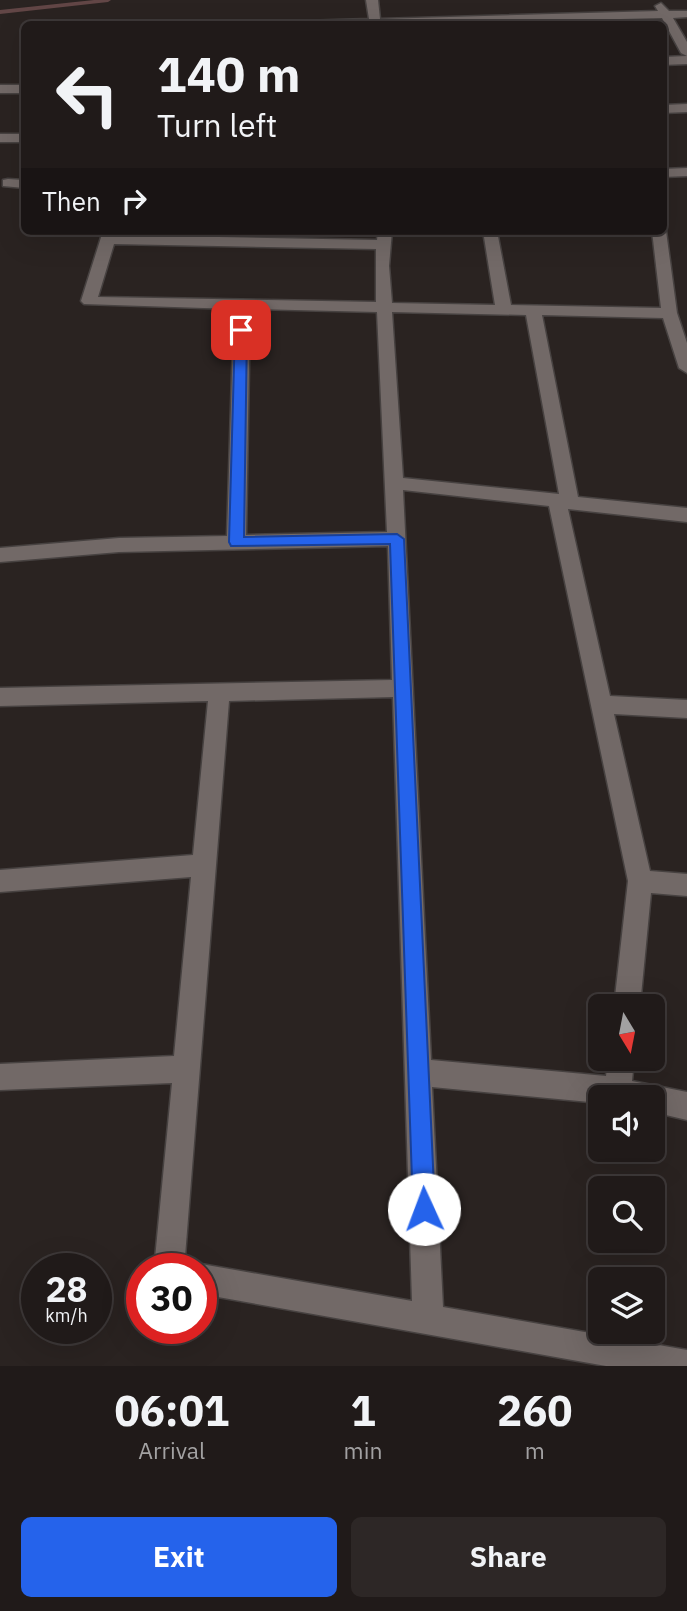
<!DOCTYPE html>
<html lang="en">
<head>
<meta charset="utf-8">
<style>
	:root { --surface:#201a19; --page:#2d2726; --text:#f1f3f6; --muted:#a2a1a2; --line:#3d3838; --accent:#2563eb }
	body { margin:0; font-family:"IBM Plex Sans",sans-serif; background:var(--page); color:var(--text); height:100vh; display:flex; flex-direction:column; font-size:26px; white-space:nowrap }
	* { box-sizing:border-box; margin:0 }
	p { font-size:23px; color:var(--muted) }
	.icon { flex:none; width:38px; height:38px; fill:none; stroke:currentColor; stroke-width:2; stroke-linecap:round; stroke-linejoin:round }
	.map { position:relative; height:1366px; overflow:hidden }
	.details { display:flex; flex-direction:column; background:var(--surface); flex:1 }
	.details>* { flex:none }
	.top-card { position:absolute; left:21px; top:21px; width:646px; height:214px; border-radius:10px; box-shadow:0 7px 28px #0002,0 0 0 2px var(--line); background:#201a19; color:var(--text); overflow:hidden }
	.needle { width:46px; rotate:170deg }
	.buttons { position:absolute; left:588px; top:994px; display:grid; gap:14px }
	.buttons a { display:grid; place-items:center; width:77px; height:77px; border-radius:10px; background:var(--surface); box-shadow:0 7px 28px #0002,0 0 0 2px var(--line); font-size:35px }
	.speed { position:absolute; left:21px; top:1253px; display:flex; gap:14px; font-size:35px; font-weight:700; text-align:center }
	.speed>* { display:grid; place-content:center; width:91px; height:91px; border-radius:50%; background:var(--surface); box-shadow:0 7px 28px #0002,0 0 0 2px var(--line); line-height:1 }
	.speed small { font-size:18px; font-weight:400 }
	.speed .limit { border:10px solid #d22; background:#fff; color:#111 }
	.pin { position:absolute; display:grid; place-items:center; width:60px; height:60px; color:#fff; margin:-30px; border-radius:14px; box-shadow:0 4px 10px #0006 }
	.me { position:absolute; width:77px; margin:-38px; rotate:358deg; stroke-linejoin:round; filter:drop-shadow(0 0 5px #0008) }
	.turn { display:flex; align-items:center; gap:24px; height:147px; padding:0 21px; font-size:32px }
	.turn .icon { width:91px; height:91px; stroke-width:2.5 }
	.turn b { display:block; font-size:49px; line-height:60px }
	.then { display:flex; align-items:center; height:66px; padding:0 21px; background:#0003; gap:14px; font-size:26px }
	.eta { display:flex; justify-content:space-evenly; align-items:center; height:119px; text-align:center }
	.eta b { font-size:42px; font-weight:700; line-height:49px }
	.action { display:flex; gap:14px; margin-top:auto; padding:14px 21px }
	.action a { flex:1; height:80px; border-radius:10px; background:var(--accent); color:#fff; font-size:28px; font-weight:700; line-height:80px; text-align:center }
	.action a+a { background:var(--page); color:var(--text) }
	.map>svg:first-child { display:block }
</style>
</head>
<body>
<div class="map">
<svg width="687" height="1366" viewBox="0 0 687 1366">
	<rect width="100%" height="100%" fill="#2a2321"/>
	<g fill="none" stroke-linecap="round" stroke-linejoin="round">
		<path fill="#624646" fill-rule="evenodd" d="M 94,0 L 111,0 L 108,2 L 0,14 L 0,10 Z"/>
		<defs>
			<path id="minor" d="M 366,0 L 378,0 L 380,19 L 658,11 L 655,6 L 661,3 L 669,11 L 687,11 L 687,17 L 673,18 L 687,42 L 687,64 L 663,65 L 663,57 L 687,56 L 681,53 L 662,18 L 416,24 L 298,24 L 304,21 L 369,19 Z
				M 0,85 L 24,85 L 24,93 L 0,93 Z
				M 687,104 L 687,112 L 663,113 L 663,105 Z
				M 0,134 L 24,134 L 24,142 L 0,142 Z
				M 687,168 L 687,176 L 663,177 L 663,169 Z
				M 8,179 L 24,180 L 24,188 L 3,186 L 3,180 Z
				M 663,228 L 666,231 L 677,313 L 687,343 L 687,373 L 679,368 L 663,318 L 542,315 L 578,497 L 687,508 L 687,522 L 568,509 L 610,696 L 687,700 L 687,718 L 614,714 L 650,871 L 687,874 L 687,896 L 651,893 L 640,1006 L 614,1006 L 628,881 L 549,506 L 403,490 L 431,1060 L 606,1076 L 608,1059 L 634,1059 L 632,1081 L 687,1092 L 687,1120 L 653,1112 L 653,1097 L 600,1097 L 600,1103 L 432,1087 L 443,1307 L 687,1350 L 687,1366 L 606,1366 L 201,1294 L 201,1269 L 190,1269 L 201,1264 L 412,1301 L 393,697 L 229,701 L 184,1269 L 154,1269 L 172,1083 L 0,1090 L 0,1064 L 174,1056 L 191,877 L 0,892 L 0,870 L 193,855 L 208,701 L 0,706 L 0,688 L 392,680 L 388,546 L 119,552 L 0,562 L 0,548 L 119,538 L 227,536 L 234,309 L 84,304 L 81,301 L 103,231 L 117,231 L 116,235 L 377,240 L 378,231 L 392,231 L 389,266 L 392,303 L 495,305 L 483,231 L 497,231 L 511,305 L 661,308 L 652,231 L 663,231 ZM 114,244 L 376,249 L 376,302 L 98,297 ZM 250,309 L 377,312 L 387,532 L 246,535 ZM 392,312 L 526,315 L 559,494 L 403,478 Z"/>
		</defs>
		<use href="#minor" stroke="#474241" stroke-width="3"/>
		<use href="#minor" fill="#726967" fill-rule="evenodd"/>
	</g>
	<path fill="#2563eb" stroke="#184099" stroke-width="2" d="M 241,327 L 247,330 L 244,537 L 397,534 L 404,539 L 435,1209 L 432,1217 L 424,1220 L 416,1217 L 413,1209 L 390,544 L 231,546 L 229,542 L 235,330 Z"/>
</svg>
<div class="buttons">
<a><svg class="needle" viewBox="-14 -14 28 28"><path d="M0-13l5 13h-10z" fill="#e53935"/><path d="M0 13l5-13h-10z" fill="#a2a1a2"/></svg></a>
<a><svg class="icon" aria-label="sound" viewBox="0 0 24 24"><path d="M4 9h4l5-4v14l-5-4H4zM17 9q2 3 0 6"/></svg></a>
<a><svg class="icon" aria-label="search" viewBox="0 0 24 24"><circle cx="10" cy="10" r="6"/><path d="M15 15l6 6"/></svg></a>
<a><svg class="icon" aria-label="layers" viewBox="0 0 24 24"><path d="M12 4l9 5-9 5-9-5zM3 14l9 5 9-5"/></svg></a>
</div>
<div class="speed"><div>28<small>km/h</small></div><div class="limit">30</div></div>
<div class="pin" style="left:241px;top:330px;background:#d93025"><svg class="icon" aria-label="arrive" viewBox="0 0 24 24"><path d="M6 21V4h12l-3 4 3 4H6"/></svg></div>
<svg class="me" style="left:424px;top:1209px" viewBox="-20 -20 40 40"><circle r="19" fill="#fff"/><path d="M0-13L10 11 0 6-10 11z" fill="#2563eb"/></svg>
<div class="top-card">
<div class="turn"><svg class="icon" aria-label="left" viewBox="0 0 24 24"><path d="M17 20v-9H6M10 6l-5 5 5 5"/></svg><div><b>140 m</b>Turn left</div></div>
<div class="then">Then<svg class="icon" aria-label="right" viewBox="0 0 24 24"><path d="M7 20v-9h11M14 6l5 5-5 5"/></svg></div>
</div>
</div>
<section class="details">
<div class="eta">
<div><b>06:01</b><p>Arrival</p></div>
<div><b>1</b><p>min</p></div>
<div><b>260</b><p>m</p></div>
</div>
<div class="action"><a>Exit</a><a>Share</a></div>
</section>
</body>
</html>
